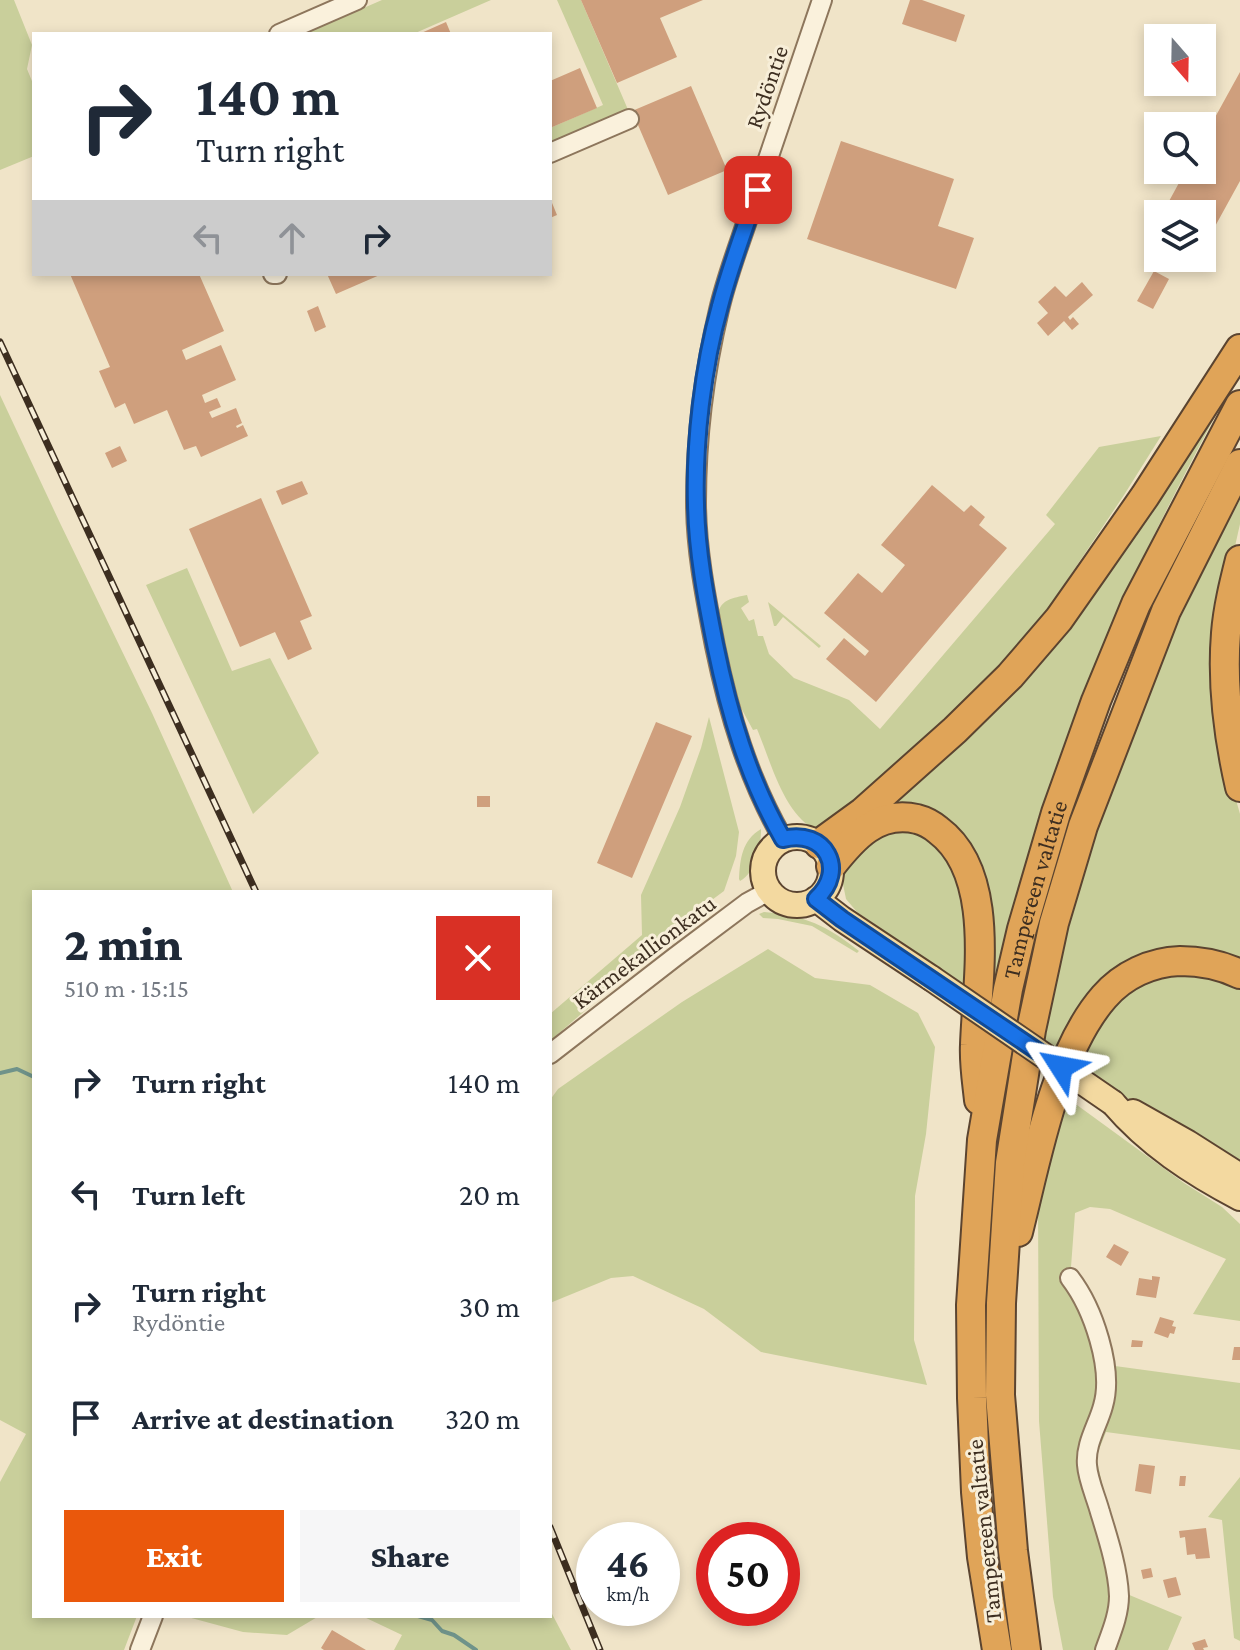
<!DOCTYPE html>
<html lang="en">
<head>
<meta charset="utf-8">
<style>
	:root { --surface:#fff; --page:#f6f6f7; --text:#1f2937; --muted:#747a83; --accent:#ea580c }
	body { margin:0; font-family:"Crimson Pro",serif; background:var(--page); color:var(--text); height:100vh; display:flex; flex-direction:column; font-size:30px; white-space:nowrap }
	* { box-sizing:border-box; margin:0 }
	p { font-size:26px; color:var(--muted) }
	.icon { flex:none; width:44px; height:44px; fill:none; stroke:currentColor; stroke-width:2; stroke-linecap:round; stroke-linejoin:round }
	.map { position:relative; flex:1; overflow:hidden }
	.sheet { position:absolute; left:32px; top:890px; width:520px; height:728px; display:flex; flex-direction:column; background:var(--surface); border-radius:0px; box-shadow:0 4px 12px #0003 }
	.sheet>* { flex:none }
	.guide { position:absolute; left:32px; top:32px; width:520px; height:244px; border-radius:0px; box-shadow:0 4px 12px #0003; background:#fff; color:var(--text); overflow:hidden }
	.needle { width:52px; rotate:160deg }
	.fabs { position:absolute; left:1144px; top:24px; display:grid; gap:16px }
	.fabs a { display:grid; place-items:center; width:72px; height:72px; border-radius:0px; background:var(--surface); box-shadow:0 4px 12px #0003; font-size:40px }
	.speed { position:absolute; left:576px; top:1522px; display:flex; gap:16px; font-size:40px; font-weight:700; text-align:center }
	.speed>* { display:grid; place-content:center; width:104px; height:104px; border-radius:50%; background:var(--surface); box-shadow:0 4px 12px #0003; line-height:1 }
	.speed small { font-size:20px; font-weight:400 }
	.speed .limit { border:12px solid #d22; background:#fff; color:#111 }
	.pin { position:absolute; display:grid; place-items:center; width:68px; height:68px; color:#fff; margin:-34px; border-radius:16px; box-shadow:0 4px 12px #0006 }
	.me { position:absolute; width:88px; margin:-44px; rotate:304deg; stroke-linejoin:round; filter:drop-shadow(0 0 6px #0008) }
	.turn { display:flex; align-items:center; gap:28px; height:168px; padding:0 32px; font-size:36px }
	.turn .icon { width:104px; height:104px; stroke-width:2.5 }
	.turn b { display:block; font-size:56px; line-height:68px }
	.lanes { display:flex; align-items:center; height:76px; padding:0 32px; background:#0003; justify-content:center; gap:40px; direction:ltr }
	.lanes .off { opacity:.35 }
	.round { display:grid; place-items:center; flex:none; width:84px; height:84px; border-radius:0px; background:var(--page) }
	.overview { display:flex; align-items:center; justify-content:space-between; height:136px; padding:0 32px }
	h1 { font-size:48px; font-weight:800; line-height:60px }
	.cta { display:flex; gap:16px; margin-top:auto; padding:16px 32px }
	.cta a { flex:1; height:92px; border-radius:0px; background:var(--accent); color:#fff; font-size:32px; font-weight:800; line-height:92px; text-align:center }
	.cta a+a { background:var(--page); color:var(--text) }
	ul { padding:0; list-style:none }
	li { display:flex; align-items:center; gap:24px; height:112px; padding:0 32px }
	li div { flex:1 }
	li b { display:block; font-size:30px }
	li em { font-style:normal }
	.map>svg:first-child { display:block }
</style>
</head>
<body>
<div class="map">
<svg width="1240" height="1650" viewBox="0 0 1240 1650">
	<rect width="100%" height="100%" fill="#f0e4c8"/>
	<path fill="#c9cf9b" d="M 0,0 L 14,0 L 32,45 L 27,69 L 34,86 L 34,156 L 0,170 Z
		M 382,0 L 491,0 L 413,34 L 304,34 Z
		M 557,0 L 581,0 L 629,112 L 550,147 L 550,128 L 603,105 Z
		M 1240,369 C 1194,457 1146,545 1107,636 C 1055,755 1017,881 990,1007 L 957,840 L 872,818 L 946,749 Z
		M 0,395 L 60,523 L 152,713 L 233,892 L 34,892 L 34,1616 L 137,1616 L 124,1650 L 0,1650 L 0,1482 L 26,1434 L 0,1420 Z
		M 1161,436 L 1124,495 L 1025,643 L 913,754 L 818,831 C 784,816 771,762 757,729 L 753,730 L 734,695 L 718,615 C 720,599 733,598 747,595 L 749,602 L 741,608 L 749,621 L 754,619 L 758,636 L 763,636 L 769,654 L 794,678 L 849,700 L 880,729 L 1055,524 L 1046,515 L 1099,447 Z
		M 1240,499 L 1240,524 L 1229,573 L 1227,768 L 1240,814 L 1240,966 L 1162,954 L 1062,1056 L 1044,1044 C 1051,1006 1058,967 1067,930 C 1097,816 1141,704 1190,597 C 1205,564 1224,532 1240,499 Z
		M 187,568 L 232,671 L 270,658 L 319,753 L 253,814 L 146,585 Z
		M 768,602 L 821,646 L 819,648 L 783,617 L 776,626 L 774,626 Z
		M 709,717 L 739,832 L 736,856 L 724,891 L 650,946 L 625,976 L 550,1041 L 550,1014 L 642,935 L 641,895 L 680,807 L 701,748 Z
		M 890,826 L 934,835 L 966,888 L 970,993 L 935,966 L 857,912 L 846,899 L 842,879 L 846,862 Z
		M 761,829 C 761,847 756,872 740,881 L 739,879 C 740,859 742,840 761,829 Z
		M 764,912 C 806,916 826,925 859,951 L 857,953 L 812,926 L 778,919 L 763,918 L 759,914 Z
		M 768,949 L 815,978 L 870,985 L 918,1013 L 935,1047 L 926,1134 L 915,1196 L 914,1340 L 927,1385 L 761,1352 L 704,1309 L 633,1276 L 611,1278 L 550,1303 L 550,1100 L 558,1089 L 682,1002 Z
		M 1193,971 L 1240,986 L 1240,1160 L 1202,1137 L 1152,1114 L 1076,1065 L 1109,1007 L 1145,980 Z
		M 1066,1097 L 1184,1183 L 1222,1207 L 1240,1224 L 1240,1321 L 1193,1314 L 1226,1259 L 1110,1209 L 1090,1207 L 1075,1213 L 1071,1267 L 1095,1301 L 1115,1366 L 1240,1383 L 1240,1450 L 1106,1432 L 1096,1457 L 1127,1594 L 1182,1617 L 1168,1650 L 1063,1650 L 1053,1597 L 1039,1421 L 1038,1202 Z
		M 1240,1477 L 1240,1641 L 1234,1638 L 1222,1520 L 1208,1517 Z
		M 550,1610 L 571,1650 L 394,1650 L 402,1635 L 362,1616 L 550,1616 Z
		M 184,1616 L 335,1616 L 319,1616 L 287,1635 L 243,1632 Z"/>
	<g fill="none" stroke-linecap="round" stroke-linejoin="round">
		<path stroke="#6f938a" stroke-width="4" d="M 0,1073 L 17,1069 L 34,1077
			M 418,1616 L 432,1620 L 442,1631 L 454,1635 L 476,1650"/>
	</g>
	<path fill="#cf9f7d" d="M 581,0 L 703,0 L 660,18 L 677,57 L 617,83 Z
		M 910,0 L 922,0 L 965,15 L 956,42 L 902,24 Z
		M 446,22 L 451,34 L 419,34 Z
		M 580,68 L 597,108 L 550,128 L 550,81 Z
		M 1240,72 L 1240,181 L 1202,250 L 1202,214 L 1162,214 L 1186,170 L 1202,170 L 1202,141 Z
		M 691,86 L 727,170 L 668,195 L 632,111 Z
		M 841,141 L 954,179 L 938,226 L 974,238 L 956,289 L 807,239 Z
		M 550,198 L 557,215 L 550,218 Z
		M 1154,271 L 1169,279 L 1153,309 L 1137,301 Z
		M 70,274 L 199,274 L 224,331 L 182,350 L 186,360 L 221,345 L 236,380 L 202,395 L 205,403 L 217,398 L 221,407 L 209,412 L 212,418 L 236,408 L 242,423 L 236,426 L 237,428 L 243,425 L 248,436 L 201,457 L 196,446 L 184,450 L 167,410 L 134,424 L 125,403 L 115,408 L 99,371 L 110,367 Z
		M 327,274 L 382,274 L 336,294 Z
		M 1082,282 L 1093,295 L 1068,317 L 1070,320 L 1073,317 L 1079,324 L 1072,330 L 1064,321 L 1048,336 L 1037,323 L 1048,313 L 1038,302 L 1055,286 L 1066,297 Z
		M 318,306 L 326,327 L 315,332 L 307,311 Z
		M 120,446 L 127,461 L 112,468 L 105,453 Z
		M 302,481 L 308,494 L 282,505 L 276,491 Z
		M 932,485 L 964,512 L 971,505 L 985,517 L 979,525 L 1007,548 L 876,702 L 826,659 L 844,638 L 865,656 L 869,651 L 824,613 L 858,573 L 882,593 L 905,565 L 881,545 Z
		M 261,498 L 312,616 L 300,621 L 312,649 L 288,660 L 275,632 L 240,647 L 189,529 Z
		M 656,722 L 692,736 L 632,878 L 597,863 Z
		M 477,796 L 490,796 L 490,807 L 477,807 Z
		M 1114,1244 L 1129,1252 L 1121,1266 L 1106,1257 Z
		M 1152,1276 L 1160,1277 L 1156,1298 L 1136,1295 L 1139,1278 L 1152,1280 Z
		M 1160,1317 L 1174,1321 L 1172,1326 L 1176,1327 L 1174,1334 L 1170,1333 L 1168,1338 L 1154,1333 Z
		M 1132,1340 L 1143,1341 L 1142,1347 L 1131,1347 Z
		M 1234,1347 L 1240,1347 L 1240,1360 L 1232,1360 Z
		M 1139,1464 L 1155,1466 L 1151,1494 L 1135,1491 Z
		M 1180,1476 L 1186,1476 L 1185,1486 L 1179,1486 Z
		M 1206,1528 L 1210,1558 L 1196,1559 L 1195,1554 L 1187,1555 L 1185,1537 L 1180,1538 L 1179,1531 Z
		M 1151,1568 L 1153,1577 L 1143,1579 L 1141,1570 Z
		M 1176,1577 L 1181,1595 L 1168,1598 L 1163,1580 Z
		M 332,1630 L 366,1650 L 324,1650 L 321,1648 Z
		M 1205,1639 L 1208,1647 L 1203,1648 L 1204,1650 L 1195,1650 L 1192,1643 Z"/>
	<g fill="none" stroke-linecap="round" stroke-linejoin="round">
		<defs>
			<path id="minor" d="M 279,34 L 357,0
				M 550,153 L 629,119
				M 273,274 L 277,274
				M 783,839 C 748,778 729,714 715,646 C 706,599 696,550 696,502 C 696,437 704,373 719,310 C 727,275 741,240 752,206 C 775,137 799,69 822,0
				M 550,1054 L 675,957 L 747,903 L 769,891
				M 1070,1278 C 1093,1308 1114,1369 1103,1406 C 1098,1425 1085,1444 1087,1465 C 1088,1480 1096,1497 1100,1512 C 1108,1538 1118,1569 1119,1596 C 1119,1615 1111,1633 1105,1650
				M 140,1650 L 153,1616"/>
			<path id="major" d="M763 871a34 34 0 1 1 68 0a34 34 0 1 1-68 0Z
				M 816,899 L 842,919 L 931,978
				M 1113,1103 C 1148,1144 1192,1173 1240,1198
				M 1133,1112 L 1188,1143 L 1240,1176"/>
			<g id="highway">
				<path d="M 1240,560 C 1234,584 1228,608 1226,633 C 1222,682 1229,739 1240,787"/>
				<path d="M 819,844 L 863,812 L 955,730 L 1010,676 L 1059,619 L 1092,572 L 1145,496 L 1240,349"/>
				<path d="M 831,866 C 853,838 877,810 917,819 C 925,821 932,825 938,830 C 997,874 977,980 975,1045 C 974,1063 977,1081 979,1100"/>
				<path d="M 1018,1232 C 1036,1161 1055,1053 1104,997 C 1123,975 1151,962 1180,961 C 1202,961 1221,965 1240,974"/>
				<path id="s1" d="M 997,1650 L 982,1557 L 976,1492 L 972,1398 L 971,1305 L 982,1140 L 1008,989 L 1022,929 L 1056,813 L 1096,701 L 1136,604 L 1240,405"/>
				<path d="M 1026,1650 L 1013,1551 L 1000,1395 L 1001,1303 L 1010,1163 L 1031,1030 L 1054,923 L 1083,826 L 1166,611 L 1240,464"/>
			</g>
		</defs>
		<use href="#minor" stroke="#8d765c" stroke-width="22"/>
		<use href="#major" stroke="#5b4430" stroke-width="28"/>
		<use href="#highway" stroke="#5b4430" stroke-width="32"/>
		<use href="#minor" stroke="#faf1dc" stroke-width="18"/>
		<use href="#major" stroke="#f3d9a0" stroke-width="24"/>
		<use href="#highway" stroke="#e0a458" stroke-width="28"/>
		<defs>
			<path id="rail" d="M 0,342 L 256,892
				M 550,1527 L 600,1650"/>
		</defs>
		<use href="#rail" stroke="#3d2e20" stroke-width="7"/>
		<use href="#rail" stroke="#f7eed8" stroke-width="4" stroke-dasharray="12" stroke-linecap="butt"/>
		<defs>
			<path id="major-bridge" d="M 931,978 L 1113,1103"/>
		</defs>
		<use href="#major-bridge" stroke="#5b4430" stroke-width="28" stroke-linecap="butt"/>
		<use href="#major-bridge" stroke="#f3d9a0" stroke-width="24"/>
	</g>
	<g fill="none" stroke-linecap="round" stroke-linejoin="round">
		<defs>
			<path id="route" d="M 758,190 C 745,228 730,267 720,306 C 703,366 694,443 696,505 C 697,552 706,599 715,644 C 729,713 748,778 783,839 C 825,828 848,870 816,899 L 842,919 L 1061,1067"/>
		</defs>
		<use href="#route" stroke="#114b97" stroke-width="20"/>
		<use href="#route" stroke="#1a73e8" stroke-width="14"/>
	</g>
	<g text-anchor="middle" stroke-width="6" stroke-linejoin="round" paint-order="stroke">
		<g font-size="24" fill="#3d2e20" stroke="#f7eed8">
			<text transform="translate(767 87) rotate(-71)" y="8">Rydöntie</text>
			<text dy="8" stroke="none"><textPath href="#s1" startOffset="768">Tampereen valtatie</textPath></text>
			<text transform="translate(644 952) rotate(-37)" y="8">Kärmekallionkatu</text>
			<text transform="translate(984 1531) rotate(-96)" y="8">Tampereen valtatie</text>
		</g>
	</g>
</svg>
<div class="fabs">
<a><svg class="needle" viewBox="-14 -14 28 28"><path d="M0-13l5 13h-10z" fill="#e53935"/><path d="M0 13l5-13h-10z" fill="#747a83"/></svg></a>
<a><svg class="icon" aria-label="search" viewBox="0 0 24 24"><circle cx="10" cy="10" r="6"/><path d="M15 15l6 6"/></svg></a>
<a><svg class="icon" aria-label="layers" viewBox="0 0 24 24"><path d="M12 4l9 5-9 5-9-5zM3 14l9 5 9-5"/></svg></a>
</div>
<div class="speed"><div>46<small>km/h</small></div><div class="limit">50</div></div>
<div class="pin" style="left:758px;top:190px;background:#d93025"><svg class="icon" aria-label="arrive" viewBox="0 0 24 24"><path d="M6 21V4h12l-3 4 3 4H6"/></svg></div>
<svg class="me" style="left:1061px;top:1067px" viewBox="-20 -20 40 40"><path d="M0-17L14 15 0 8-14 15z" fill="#1a73e8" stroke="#fff" stroke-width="4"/></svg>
<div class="guide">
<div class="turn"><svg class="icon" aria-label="right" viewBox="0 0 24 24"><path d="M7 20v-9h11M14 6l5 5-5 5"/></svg><div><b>140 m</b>Turn right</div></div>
<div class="lanes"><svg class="icon off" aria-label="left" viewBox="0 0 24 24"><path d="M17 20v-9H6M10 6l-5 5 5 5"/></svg><svg class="icon off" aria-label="ahead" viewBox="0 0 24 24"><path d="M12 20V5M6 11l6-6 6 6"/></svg><svg class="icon" aria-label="right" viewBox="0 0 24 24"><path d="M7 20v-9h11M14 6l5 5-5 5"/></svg></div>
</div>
<section class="sheet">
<div class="overview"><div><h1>2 min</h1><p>510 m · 15:15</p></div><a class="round" style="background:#d93025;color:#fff"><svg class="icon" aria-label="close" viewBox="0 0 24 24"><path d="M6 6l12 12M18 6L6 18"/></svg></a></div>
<ul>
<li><svg class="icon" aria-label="right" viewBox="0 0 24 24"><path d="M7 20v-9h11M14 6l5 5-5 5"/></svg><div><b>Turn right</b></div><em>140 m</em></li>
<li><svg class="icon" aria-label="left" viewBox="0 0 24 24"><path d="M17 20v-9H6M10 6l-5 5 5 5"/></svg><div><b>Turn left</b></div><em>20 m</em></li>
<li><svg class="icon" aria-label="right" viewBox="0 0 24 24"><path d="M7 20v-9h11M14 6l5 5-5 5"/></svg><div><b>Turn right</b><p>Rydöntie</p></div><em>30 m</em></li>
<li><svg class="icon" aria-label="arrive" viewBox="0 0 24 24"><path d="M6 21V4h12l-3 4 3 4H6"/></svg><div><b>Arrive at destination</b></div><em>320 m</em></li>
</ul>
<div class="cta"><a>Exit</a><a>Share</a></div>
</section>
</div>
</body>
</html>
